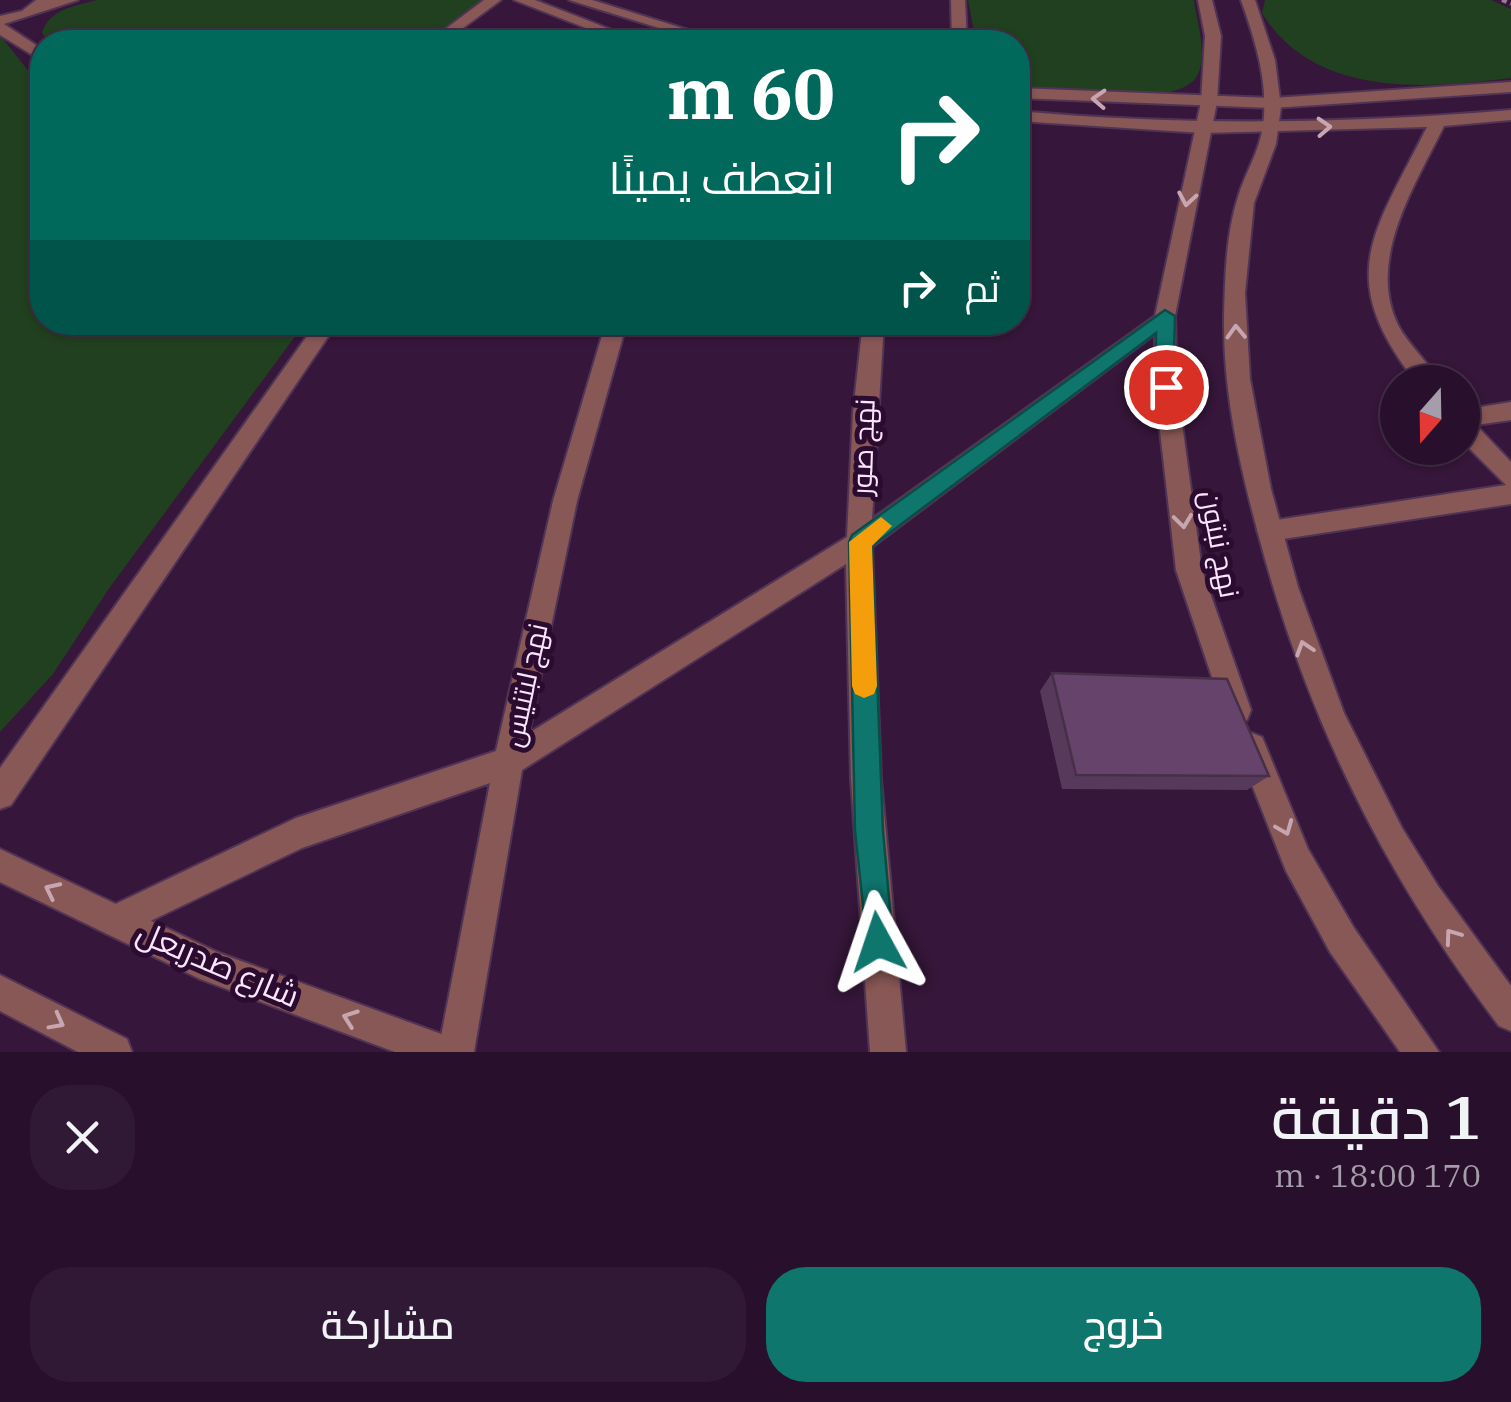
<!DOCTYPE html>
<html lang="ar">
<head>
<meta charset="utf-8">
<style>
	:root { --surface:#28102c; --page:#301934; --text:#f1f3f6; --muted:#a59da9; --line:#443048; --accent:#0f766e }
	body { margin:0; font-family:"IBM Plex Serif",Cairo,serif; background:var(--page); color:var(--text); direction:rtl; height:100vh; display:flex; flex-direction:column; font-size:38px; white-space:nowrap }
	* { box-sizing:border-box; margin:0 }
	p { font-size:32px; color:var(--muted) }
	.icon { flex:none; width:55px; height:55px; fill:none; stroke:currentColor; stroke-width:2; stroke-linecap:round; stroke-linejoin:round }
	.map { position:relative; height:1052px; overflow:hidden; direction:ltr }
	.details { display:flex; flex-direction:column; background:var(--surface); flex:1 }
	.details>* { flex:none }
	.top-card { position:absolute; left:30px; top:30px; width:1000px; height:305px; border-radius:40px; box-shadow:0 2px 8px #0004,0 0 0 2px var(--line); direction:rtl; background:#00695c; color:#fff; overflow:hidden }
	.needle { width:65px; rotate:200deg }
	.fabs { position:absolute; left:1380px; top:365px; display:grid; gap:20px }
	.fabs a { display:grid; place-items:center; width:100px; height:100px; border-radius:50%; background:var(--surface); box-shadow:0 2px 8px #0004,0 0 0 2px var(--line); font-size:50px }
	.pin { position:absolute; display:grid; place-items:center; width:85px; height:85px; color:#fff; margin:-42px; border:5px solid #fff; border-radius:50%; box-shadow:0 2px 10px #0007 }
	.me { position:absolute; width:110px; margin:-55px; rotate:355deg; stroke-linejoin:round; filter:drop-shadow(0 0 8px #0008) }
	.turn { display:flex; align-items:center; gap:35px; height:210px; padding:0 30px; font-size:45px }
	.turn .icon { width:130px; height:130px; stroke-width:2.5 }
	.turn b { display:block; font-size:70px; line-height:85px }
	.then { display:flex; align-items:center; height:95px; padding:0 30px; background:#0003; gap:20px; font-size:38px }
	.round { display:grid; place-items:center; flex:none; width:105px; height:105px; border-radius:40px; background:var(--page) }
	.summary { display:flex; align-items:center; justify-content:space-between; height:170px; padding:0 30px }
	h1 { font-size:60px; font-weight:600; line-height:75px }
	.primary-button { display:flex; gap:20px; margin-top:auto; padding:20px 30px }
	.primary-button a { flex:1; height:115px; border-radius:40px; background:var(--accent); color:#fff; font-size:40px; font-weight:600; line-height:115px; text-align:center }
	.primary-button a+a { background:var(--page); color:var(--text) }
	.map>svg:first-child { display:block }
</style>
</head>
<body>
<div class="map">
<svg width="1511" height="1052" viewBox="0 0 1511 1052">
	<rect width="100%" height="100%" fill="#36163a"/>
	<path fill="#21401f" d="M 97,0 L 484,0 L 484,4 L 430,42 L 49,42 L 42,33 C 49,9 75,6 97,0 Z
		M 968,0 L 1194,0 C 1197,22 1208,56 1197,76 C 1178,110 1059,90 1025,86 L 1018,83 L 1018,42 L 976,42 Z
		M 1265,0 L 1491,0 L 1511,9 L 1511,78 C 1425,89 1314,98 1262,13 Z
		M 0,35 L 42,88 L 42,322 L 305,323 L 110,587 L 53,674 L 0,732 Z"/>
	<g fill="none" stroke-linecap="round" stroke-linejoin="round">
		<defs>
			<path id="minor" d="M 36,0 L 78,0 L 4,24 L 42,49 L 42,61 L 0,35 L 0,16 L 22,11 Z
				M 484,0 L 501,0 L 444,42 L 428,42 Z
				M 514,0 L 535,0 L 643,42 L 622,42 Z
				M 569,0 L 592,0 L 727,42 L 704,42 Z
				M 951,0 L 965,0 L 967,42 L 952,42 Z
				M 1511,82 L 1511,92 L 1273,108 L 1018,98 L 1018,88 L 1273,98 Z
				M 1511,110 L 1511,120 L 1444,126 C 1416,184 1366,259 1398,325 C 1409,346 1429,362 1439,382 L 1416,382 C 1333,276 1374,233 1427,127 L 1203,133 L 1018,121 L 1018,111 C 1183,126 1346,124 1511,110 Z
				M 1165,309 L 1175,316 L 1172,321 L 872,547 L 881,779 L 906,1052 L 870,1052 L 851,779 L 846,564 L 522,770 L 474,1052 L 438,1052 L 490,783 L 302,848 L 117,937 L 105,933 L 101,921 L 105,909 L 296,818 L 496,751 L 553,501 L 606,322 L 627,322 L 577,501 L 529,733 L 847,537 L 853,412 L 863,322 L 884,322 L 872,519 Z
				M 317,322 L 338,322 L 11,805 L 0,809 L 0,768 Z
				M 1511,402 L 1511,420 L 1476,425 L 1511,462 L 1511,504 L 1270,541 L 1261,538 L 1257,531 L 1261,524 L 1270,521 L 1506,485 L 1462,441 L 1462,410 Z"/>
			<path id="tertiary" d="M 1198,0 L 1212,0 L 1221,36 L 1217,102 L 1175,316 L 1177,387 L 1202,570 L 1251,710 L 1247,720 L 1237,724 L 1227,720 L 1223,710 L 1176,570 L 1155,387 L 1155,316 L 1201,102 L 1205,36 Z
				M 1241,0 L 1255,0 L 1275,60 L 1281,107 L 1276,144 L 1254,203 L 1245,293 L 1250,379 L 1271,489 L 1298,587 L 1344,713 L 1402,828 L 1438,886 L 1511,986 L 1511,1031 L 1499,1026 C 1383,872 1307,720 1258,533 C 1239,463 1223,390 1224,317 C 1225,277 1226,234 1238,197 C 1245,173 1260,151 1263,125 C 1269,82 1255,40 1241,0 Z
				M 1252,733 L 1262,737 L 1308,849 L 1354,928 L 1439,1052 L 1400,1052 L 1330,952 L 1286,871 L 1237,747 L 1242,737 Z
				M 0,849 L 219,953 L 455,1039 L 460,1052 L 395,1052 L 200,979 L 0,882 Z
				M 0,975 L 127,1039 L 132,1052 L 78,1052 L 0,1011 Z"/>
		</defs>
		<use href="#minor" stroke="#513355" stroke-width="4"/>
		<use href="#tertiary" stroke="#513355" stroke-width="4"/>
		<path stroke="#977d9b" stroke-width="4" stroke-dasharray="5 4" stroke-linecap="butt" d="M 1502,0 L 1511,4"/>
		<use href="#minor" fill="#885856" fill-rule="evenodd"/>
		<use href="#tertiary" fill="#885856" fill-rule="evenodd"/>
	</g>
	<path fill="#573a5b" d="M 1052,673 L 1269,776 L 1247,790 L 1062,789 L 1040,691 Z"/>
	<path fill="#65436a" stroke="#472f4a" stroke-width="2.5" d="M 1052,673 L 1227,679 L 1269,776 L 1076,775 Z"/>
	<defs><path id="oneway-chevron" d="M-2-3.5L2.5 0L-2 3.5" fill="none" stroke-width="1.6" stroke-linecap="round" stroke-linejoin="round" transform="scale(2.5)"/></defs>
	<g stroke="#c7a6b2">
		<use href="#oneway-chevron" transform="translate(1099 99) rotate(-177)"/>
		<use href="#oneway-chevron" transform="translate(1324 127) rotate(-3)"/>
		<use href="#oneway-chevron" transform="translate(1187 199) rotate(100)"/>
		<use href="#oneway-chevron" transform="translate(1236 332) rotate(-92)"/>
		<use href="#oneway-chevron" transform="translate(1183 521) rotate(83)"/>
		<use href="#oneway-chevron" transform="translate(1304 648) rotate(-108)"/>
		<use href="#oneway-chevron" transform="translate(1285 828) rotate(68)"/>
		<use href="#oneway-chevron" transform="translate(52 890) rotate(-154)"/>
		<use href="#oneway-chevron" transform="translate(1452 936) rotate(-126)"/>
		<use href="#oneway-chevron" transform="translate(350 1018) rotate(-160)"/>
		<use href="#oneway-chevron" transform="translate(57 1022) rotate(28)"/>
	</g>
	<path fill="#0f766e" stroke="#0a4d48" stroke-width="2.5" d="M 1165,310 L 1175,316 L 1173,392 L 1159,392 L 1156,387 L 1156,333 L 872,546 L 883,831 L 893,942 L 889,952 L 878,957 L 868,952 L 855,831 L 849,542 L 852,535 Z"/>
	<path fill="#f59e0b" d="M 881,517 L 892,526 L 872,546 L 877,686 L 874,694 L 864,698 L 855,694 L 852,686 L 849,542 Z"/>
	<g text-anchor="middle" stroke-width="10" stroke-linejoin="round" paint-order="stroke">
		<g font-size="28" fill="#fae5fd" stroke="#2b0c30">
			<text transform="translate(863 447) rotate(-88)" y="10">نهج صور</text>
			<text transform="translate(1220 544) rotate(79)" y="10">نهج نبتون</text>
			<text transform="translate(525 685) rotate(-78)" y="10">نهج لبتنيس</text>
		</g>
		<g font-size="32" fill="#fae5fd" stroke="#2b0c30">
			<text transform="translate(218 964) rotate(23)" y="11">شارع صدربعل</text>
		</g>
	</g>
</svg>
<div class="fabs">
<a><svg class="needle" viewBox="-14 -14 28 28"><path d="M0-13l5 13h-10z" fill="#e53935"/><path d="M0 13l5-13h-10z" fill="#a59da9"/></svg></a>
</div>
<div class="pin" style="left:1166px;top:387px;background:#d93025"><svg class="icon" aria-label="arrive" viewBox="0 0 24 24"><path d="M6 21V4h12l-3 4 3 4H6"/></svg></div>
<svg class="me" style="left:878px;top:942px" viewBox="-20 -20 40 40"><path d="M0-17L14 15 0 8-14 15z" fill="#0f766e" stroke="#fff" stroke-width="4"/></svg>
<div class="top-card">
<div class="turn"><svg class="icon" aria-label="right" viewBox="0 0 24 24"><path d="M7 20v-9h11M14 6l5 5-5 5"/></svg><div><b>60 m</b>انعطف يمينًا</div></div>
<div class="then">ثم<svg class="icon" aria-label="right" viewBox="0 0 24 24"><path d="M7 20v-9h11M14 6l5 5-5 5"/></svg></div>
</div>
</div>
<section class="details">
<div class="summary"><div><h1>1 دقيقة</h1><p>170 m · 18:00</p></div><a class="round"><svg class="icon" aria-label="close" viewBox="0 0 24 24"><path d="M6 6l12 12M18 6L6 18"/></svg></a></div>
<div class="primary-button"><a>خروج</a><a>مشاركة</a></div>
</section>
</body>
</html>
